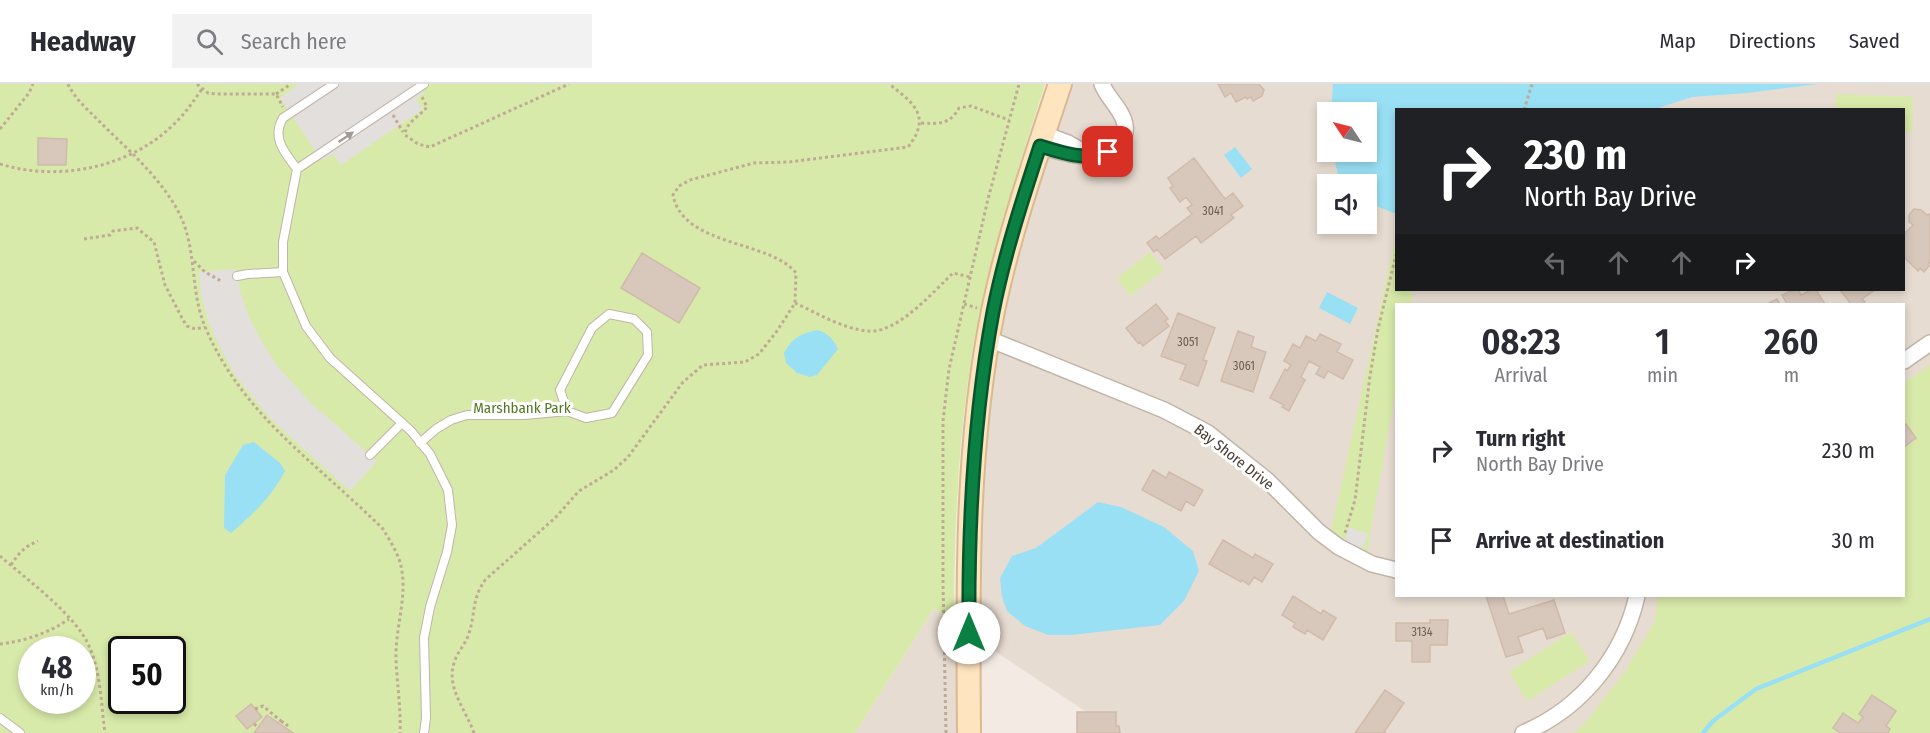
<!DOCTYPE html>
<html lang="en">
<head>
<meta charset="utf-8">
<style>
	:root { --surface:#fff; --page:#f2f2f3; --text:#2b2b33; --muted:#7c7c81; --line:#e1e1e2 }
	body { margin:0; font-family:"Fira Sans Condensed",sans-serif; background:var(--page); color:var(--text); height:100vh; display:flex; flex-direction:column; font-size:22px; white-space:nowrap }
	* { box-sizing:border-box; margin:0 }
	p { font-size:20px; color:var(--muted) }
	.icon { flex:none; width:33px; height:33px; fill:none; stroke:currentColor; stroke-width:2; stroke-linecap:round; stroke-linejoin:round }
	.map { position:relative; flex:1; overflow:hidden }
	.panel { position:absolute; left:1395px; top:219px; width:510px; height:294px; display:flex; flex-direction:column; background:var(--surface); border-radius:0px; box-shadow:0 3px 9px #0003 }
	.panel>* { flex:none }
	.banner { position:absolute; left:1395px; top:24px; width:510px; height:183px; border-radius:0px; box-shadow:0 3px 9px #0003; background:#202124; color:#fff; overflow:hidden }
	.needle { width:39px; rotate:305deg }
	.controls { position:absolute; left:1317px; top:18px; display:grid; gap:12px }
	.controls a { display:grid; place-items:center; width:60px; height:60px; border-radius:0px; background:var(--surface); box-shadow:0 3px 9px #0003; font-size:30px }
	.speed { position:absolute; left:18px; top:552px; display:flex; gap:12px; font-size:30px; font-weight:700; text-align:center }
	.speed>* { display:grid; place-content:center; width:78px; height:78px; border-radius:50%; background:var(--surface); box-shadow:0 3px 9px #0003; line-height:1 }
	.speed small { font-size:15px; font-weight:400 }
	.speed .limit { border:3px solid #111; border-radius:9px; background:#fff; color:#111 }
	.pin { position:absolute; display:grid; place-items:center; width:51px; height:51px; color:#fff; margin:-26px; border-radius:12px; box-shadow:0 3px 9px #0006 }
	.me { position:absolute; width:66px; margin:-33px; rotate:0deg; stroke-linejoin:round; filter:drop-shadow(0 0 4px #0008) }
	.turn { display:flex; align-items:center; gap:21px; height:126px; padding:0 30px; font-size:27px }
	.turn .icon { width:78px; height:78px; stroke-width:2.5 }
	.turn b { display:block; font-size:42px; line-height:51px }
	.lanes { display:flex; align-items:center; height:57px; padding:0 30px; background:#0003; justify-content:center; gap:30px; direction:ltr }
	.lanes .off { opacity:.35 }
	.eta { display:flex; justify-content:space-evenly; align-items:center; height:102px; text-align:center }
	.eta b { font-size:36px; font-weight:600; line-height:42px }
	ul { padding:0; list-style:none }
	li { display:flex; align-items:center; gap:18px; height:90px; padding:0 30px }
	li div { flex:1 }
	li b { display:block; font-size:22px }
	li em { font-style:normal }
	header { display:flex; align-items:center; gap:36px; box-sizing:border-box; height:84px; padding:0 30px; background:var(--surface); border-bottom:2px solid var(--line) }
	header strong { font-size:28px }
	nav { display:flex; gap:33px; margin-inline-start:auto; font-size:21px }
	.search { width:420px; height:54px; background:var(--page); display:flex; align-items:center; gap:15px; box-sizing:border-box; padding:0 21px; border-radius:0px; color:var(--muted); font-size:22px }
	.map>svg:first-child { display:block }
</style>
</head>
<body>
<header>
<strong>Headway</strong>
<div class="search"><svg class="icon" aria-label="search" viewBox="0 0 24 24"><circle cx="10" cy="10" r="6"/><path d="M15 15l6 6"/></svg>Search here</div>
<nav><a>Map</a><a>Directions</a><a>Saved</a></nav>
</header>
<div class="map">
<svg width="1930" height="649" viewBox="0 0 1930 649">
	<rect width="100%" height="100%" fill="#f3ebe3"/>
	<path fill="#e7dcd1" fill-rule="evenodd" d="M 1073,0 L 1930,0 L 1930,649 L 1118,649 L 987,562 L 970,553 L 990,250 ZM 1396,26 L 1904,26 L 1904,206 L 1396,206 ZM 1328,28 L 1366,28 L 1366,68 L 1328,68 ZM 1328,100 L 1366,100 L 1366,140 L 1328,140 ZM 1396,220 L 1904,220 L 1904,512 L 1396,512 Z
		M 934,524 L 954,539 L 958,649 L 855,649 Z"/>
	<path fill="#d8eaa9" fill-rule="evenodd" d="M 0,0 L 1045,0 C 1018,85 990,170 974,258 C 958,351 954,445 954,539 L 934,524 L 855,649 L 0,649 ZM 32,566 L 82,566 L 82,616 L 32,616 ZM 122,566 L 172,566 L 172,616 L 122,616 Z
		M 1836,10 L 1913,13 L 1912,48 L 1904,47 L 1904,26 L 1835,25 Z
		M 1396,152 L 1396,206 L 1413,206 L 1411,220 L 1396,220 L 1396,303 L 1367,469 L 1331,447 Z
		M 1150,168 L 1164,186 L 1130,212 L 1117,194 Z
		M 1930,281 L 1930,649 L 1574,649 L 1586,638 L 1626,586 L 1655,537 L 1658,512 L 1904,512 L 1904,299 Z
		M 1571,548 L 1590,577 L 1527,617 L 1509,588 Z"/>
	<path fill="#e3dfdc" d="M 299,0 L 417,0 L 424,9 L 416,15 L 423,25 L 341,81 L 333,70 L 322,77 L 280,14 Z
		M 236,185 L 241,210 L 249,233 L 262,258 L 278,283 L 311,319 L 377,377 L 350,407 L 269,333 L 235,291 L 221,265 L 209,239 L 201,211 L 199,188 Z
		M 1349,443 L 1368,450 L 1361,468 L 1344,458 Z"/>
	<path fill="#9ae0f4" d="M 1333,0 L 1818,0 L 1747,9 L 1692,13 L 1655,25 L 1396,26 L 1396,130 L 1367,118 L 1366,100 L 1345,100 L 1338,91 L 1333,68 L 1366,68 L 1366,28 L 1331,28 Z
		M 1235,63 L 1252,85 L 1241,94 L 1224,71 Z
		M 1327,208 L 1358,224 L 1350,240 L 1319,224 Z
		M 817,246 C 828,249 833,255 838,265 L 817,291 L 810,293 L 797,289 L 786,279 L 784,269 C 792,254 800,250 817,246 Z
		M 254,358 L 280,379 L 285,387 C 272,412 253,431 231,449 L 224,444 L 225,391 L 243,361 Z
		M 1098,418 L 1121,423 L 1164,443 L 1193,467 L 1199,487 L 1184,517 L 1160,541 L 1072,551 L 1048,551 L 1025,542 L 1007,527 L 1002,513 L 1000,494 L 1012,472 L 1036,464 Z"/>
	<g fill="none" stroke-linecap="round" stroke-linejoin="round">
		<path stroke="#9ae0f4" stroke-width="4.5" d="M 1703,649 L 1713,637 L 1756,605 L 1930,535"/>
	</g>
	<path fill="#d8c7bb" stroke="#d0bbab" stroke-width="1.5" d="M 1218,0 L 1259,0 L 1264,6 L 1262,12 L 1253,17 L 1251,13 L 1247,15 L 1246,13 L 1236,18 L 1231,9 L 1225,13 Z
		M 38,54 L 67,55 L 66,81 L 38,81 Z
		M 1194,74 L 1225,115 L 1233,109 L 1243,122 L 1231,131 L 1234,134 L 1201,159 L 1196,152 L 1165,175 L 1157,165 L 1154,168 L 1147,159 L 1156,152 L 1159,155 L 1192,130 L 1187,124 L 1192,121 L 1186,113 L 1180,118 L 1170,104 L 1173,102 L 1168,94 Z
		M 1914,125 L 1921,126 L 1927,131 L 1930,130 L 1930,178 L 1928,180 L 1929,182 L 1924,188 L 1920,184 L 1918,187 L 1904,173 L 1904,150 L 1913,141 L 1909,138 L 1909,131 Z
		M 642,169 L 700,204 L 679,239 L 621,204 Z
		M 1793,206 L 1798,206 L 1801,211 L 1811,206 L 1816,206 L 1825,220 L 1785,220 L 1787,220 L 1782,211 Z
		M 1840,206 L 1875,206 L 1862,215 L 1865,218 L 1862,220 L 1851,220 Z
		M 1777,215 L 1780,220 L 1767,220 Z
		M 1156,220 L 1168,235 L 1165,237 L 1169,242 L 1143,262 L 1140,258 L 1138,259 L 1126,244 Z
		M 1178,229 L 1215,244 L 1203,276 L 1207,277 L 1198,302 L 1180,295 L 1186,281 L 1161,272 Z
		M 1238,247 L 1254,253 L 1251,263 L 1266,268 L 1253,308 L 1221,297 Z
		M 1320,250 L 1341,260 L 1337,268 L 1353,276 L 1343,295 L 1328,287 L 1324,294 L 1316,290 L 1320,283 L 1309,277 L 1301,293 L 1305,296 L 1289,327 L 1282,323 L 1284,321 L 1270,314 L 1285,285 L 1287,287 L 1291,281 L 1284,277 L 1293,260 L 1300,264 L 1306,252 L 1316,257 Z
		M 1906,340 L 1916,354 L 1904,363 L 1904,341 Z
		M 1153,386 L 1166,394 L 1169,388 L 1203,406 L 1194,422 L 1186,417 L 1181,427 L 1142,406 Z
		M 1223,456 L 1253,474 L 1255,470 L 1273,480 L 1262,498 L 1254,493 L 1249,501 L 1242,496 L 1241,498 L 1209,480 Z
		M 1293,512 L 1321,530 L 1323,526 L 1336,534 L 1323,556 L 1307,546 L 1305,550 L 1293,543 L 1295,539 L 1282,531 Z
		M 1486,512 L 1503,512 L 1509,530 L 1554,516 L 1565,549 L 1547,555 L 1543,544 L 1518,553 L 1523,568 L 1506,573 Z
		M 1430,536 L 1448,536 L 1447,561 L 1430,561 L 1430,578 L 1412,578 L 1412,557 L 1396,557 L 1396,539 L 1430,539 Z
		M 1385,606 L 1404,619 L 1384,648 L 1386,649 L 1355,649 Z
		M 1872,611 L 1896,627 L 1886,642 L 1890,645 L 1888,649 L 1840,649 L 1833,644 L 1843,629 L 1858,639 L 1863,633 L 1859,630 Z
		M 251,620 L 262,633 L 247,645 L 236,632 Z
		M 1077,628 L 1116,628 L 1116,642 L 1119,642 L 1120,649 L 1077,649 Z
		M 267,631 L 293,649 L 254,649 Z"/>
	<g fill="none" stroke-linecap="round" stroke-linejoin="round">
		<defs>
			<path id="service" d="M 424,0 L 297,85 L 283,158 L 283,188 L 306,242 L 330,274 L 411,347 L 430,370 L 448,406 L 452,441 L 447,468 L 430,523 L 424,554 L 426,634 L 424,649
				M 297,85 C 285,69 271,54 283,34 L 334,0
				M 237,192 L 248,190 L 283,188
				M 420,359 L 436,345 L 451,336 L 467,331 L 525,331 L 567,327 L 586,334 L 612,329 L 648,271 L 647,248 L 634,235 L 609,230 L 592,244 L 560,306 L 567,327
				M 370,371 L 402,339
				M 0,634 L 20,649"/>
			<path id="minor" d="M 1044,50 L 1068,59 L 1085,69
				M 1040,62 C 1063,69 1102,82 1120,59 C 1124,54 1126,47 1125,41 C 1123,26 1107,14 1102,0
				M 989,255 L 1164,326 L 1208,349 L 1268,397 L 1319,448 L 1339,463 L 1372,480 L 1396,486
				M 1904,277 L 1930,259
				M 1523,649 C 1581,625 1623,573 1637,512"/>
			<path id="secondary" d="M 969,649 C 968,508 965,366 993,227 C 1009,150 1035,75 1060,0"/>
		</defs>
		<use href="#service" stroke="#c1b4a8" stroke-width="10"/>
		<use href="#minor" stroke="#c1b4a8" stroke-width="18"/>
		<use href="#secondary" stroke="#d9b991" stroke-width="26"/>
		<path stroke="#c1aa95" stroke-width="3" stroke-dasharray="3 3" stroke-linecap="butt" d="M 68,0 C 75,15 88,26 100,38 C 127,65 159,92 178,127 C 198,164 189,207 206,245 C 244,333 318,380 383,445 C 389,455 396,466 400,478 C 409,510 395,542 396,575 C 397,600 401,624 400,649
			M 197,0 L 208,9 L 216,10 L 276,10 L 283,23
			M 276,10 L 291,0
			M 422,13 L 427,23 C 420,32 405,39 405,51 L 418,60 L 430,63 L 569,0
			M 1524,26 L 1532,0
			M 393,31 L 403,48
			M 921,39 C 938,40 950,41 959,24 L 971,22 L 1009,36
			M 0,45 L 29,9 L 33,0
			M 0,80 C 58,98 129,84 173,41 C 184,31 193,18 202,5
			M 84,155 L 110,151 L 113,147 L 137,144 L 154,158 L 165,201 L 183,236 L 187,242 L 195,245 L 205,243
			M 194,177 L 205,188 L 221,197
			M 795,219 C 817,229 843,245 868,247 C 897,250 933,208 953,189 L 970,193
			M 964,220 L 977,224
			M 1345,449 L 1355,416 L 1370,292 L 1378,245 L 1396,171
			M 0,472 C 26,495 75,530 89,562 C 101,588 101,621 105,649
			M 11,481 C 18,470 25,462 38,457
			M 0,560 C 25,557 49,549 69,535
			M 255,625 L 263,622 L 281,637 L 280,640
			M 281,637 L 287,641 L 285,643
			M 254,640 L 258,643
			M 474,649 C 466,626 446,604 454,579 C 457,568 466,560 469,549 C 476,528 471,517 485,496 L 555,434 L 579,407 L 614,386 L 628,373 L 683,298 L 703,281 L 745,278 L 759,270 L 777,247 L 795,219 L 796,189 C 770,156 683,163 673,111 L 679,102 L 690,96 L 754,79 L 789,78 L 908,63 C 932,33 914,19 889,0
			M 946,649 L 943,500 L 943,337 L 949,285 L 988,115 L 1019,0"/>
		<use href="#service" stroke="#fff" stroke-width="8"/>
		<use href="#minor" stroke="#fff" stroke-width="15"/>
		<use href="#secondary" stroke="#ffe4c0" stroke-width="22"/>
	</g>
	<defs><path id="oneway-solid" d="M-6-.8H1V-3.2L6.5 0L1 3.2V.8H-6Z" transform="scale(1.5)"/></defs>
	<use fill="#a29c99" href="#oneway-solid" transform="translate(346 53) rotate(-34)"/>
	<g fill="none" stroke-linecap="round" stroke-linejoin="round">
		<defs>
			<path id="route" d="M 969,549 C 968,441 973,335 993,228 C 1004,172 1022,117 1040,62 C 1062,69 1086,77 1108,68"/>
		</defs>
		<use href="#route" stroke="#07532c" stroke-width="15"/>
		<use href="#route" stroke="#0b8043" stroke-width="10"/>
	</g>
	<g text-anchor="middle" stroke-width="6" stroke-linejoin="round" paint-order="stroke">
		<g font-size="12" fill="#6a5d55">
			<text x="1213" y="131">3041</text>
			<text x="1188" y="262">3051</text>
			<text x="1244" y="286">3061</text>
			<text x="1422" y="552">3134</text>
		</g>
		<g font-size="15" fill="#537923" stroke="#fff">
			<text x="522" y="329">Marshbank Park</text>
		</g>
		<g font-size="15" fill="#453a33" stroke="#fff">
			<text transform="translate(1234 373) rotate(38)" y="5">Bay Shore Drive</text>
		</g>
	</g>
</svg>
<div class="controls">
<a><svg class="needle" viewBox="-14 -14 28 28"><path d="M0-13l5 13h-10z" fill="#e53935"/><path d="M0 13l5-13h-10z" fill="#7c7c81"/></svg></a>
<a><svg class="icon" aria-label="sound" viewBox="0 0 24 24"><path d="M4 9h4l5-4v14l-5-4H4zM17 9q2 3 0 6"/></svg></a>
</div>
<div class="speed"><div>48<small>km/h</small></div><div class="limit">50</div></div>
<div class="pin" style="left:1108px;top:68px;background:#d93025"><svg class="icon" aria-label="arrive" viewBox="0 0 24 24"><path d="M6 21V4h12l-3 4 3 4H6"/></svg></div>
<svg class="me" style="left:969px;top:549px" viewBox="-20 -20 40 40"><circle r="19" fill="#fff"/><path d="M0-13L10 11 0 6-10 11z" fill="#0b8043"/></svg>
<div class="banner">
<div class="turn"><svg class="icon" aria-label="right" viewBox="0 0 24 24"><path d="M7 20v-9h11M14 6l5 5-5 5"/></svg><div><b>230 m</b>North Bay Drive</div></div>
<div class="lanes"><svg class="icon off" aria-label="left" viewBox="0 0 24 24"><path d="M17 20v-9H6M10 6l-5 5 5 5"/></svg><svg class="icon off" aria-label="ahead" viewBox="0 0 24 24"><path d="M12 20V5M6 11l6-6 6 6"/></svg><svg class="icon off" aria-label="ahead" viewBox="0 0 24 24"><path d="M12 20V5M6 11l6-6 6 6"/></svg><svg class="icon" aria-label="right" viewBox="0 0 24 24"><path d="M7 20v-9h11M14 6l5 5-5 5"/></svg></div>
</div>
<section class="panel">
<div class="eta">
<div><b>08:23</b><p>Arrival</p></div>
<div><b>1</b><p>min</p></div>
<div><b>260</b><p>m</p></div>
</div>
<ul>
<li><svg class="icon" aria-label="right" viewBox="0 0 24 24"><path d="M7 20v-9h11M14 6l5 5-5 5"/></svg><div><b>Turn right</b><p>North Bay Drive</p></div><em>230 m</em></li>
<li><svg class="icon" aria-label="arrive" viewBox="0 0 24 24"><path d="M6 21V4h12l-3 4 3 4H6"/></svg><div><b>Arrive at destination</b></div><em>30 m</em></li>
</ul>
</section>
</div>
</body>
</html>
